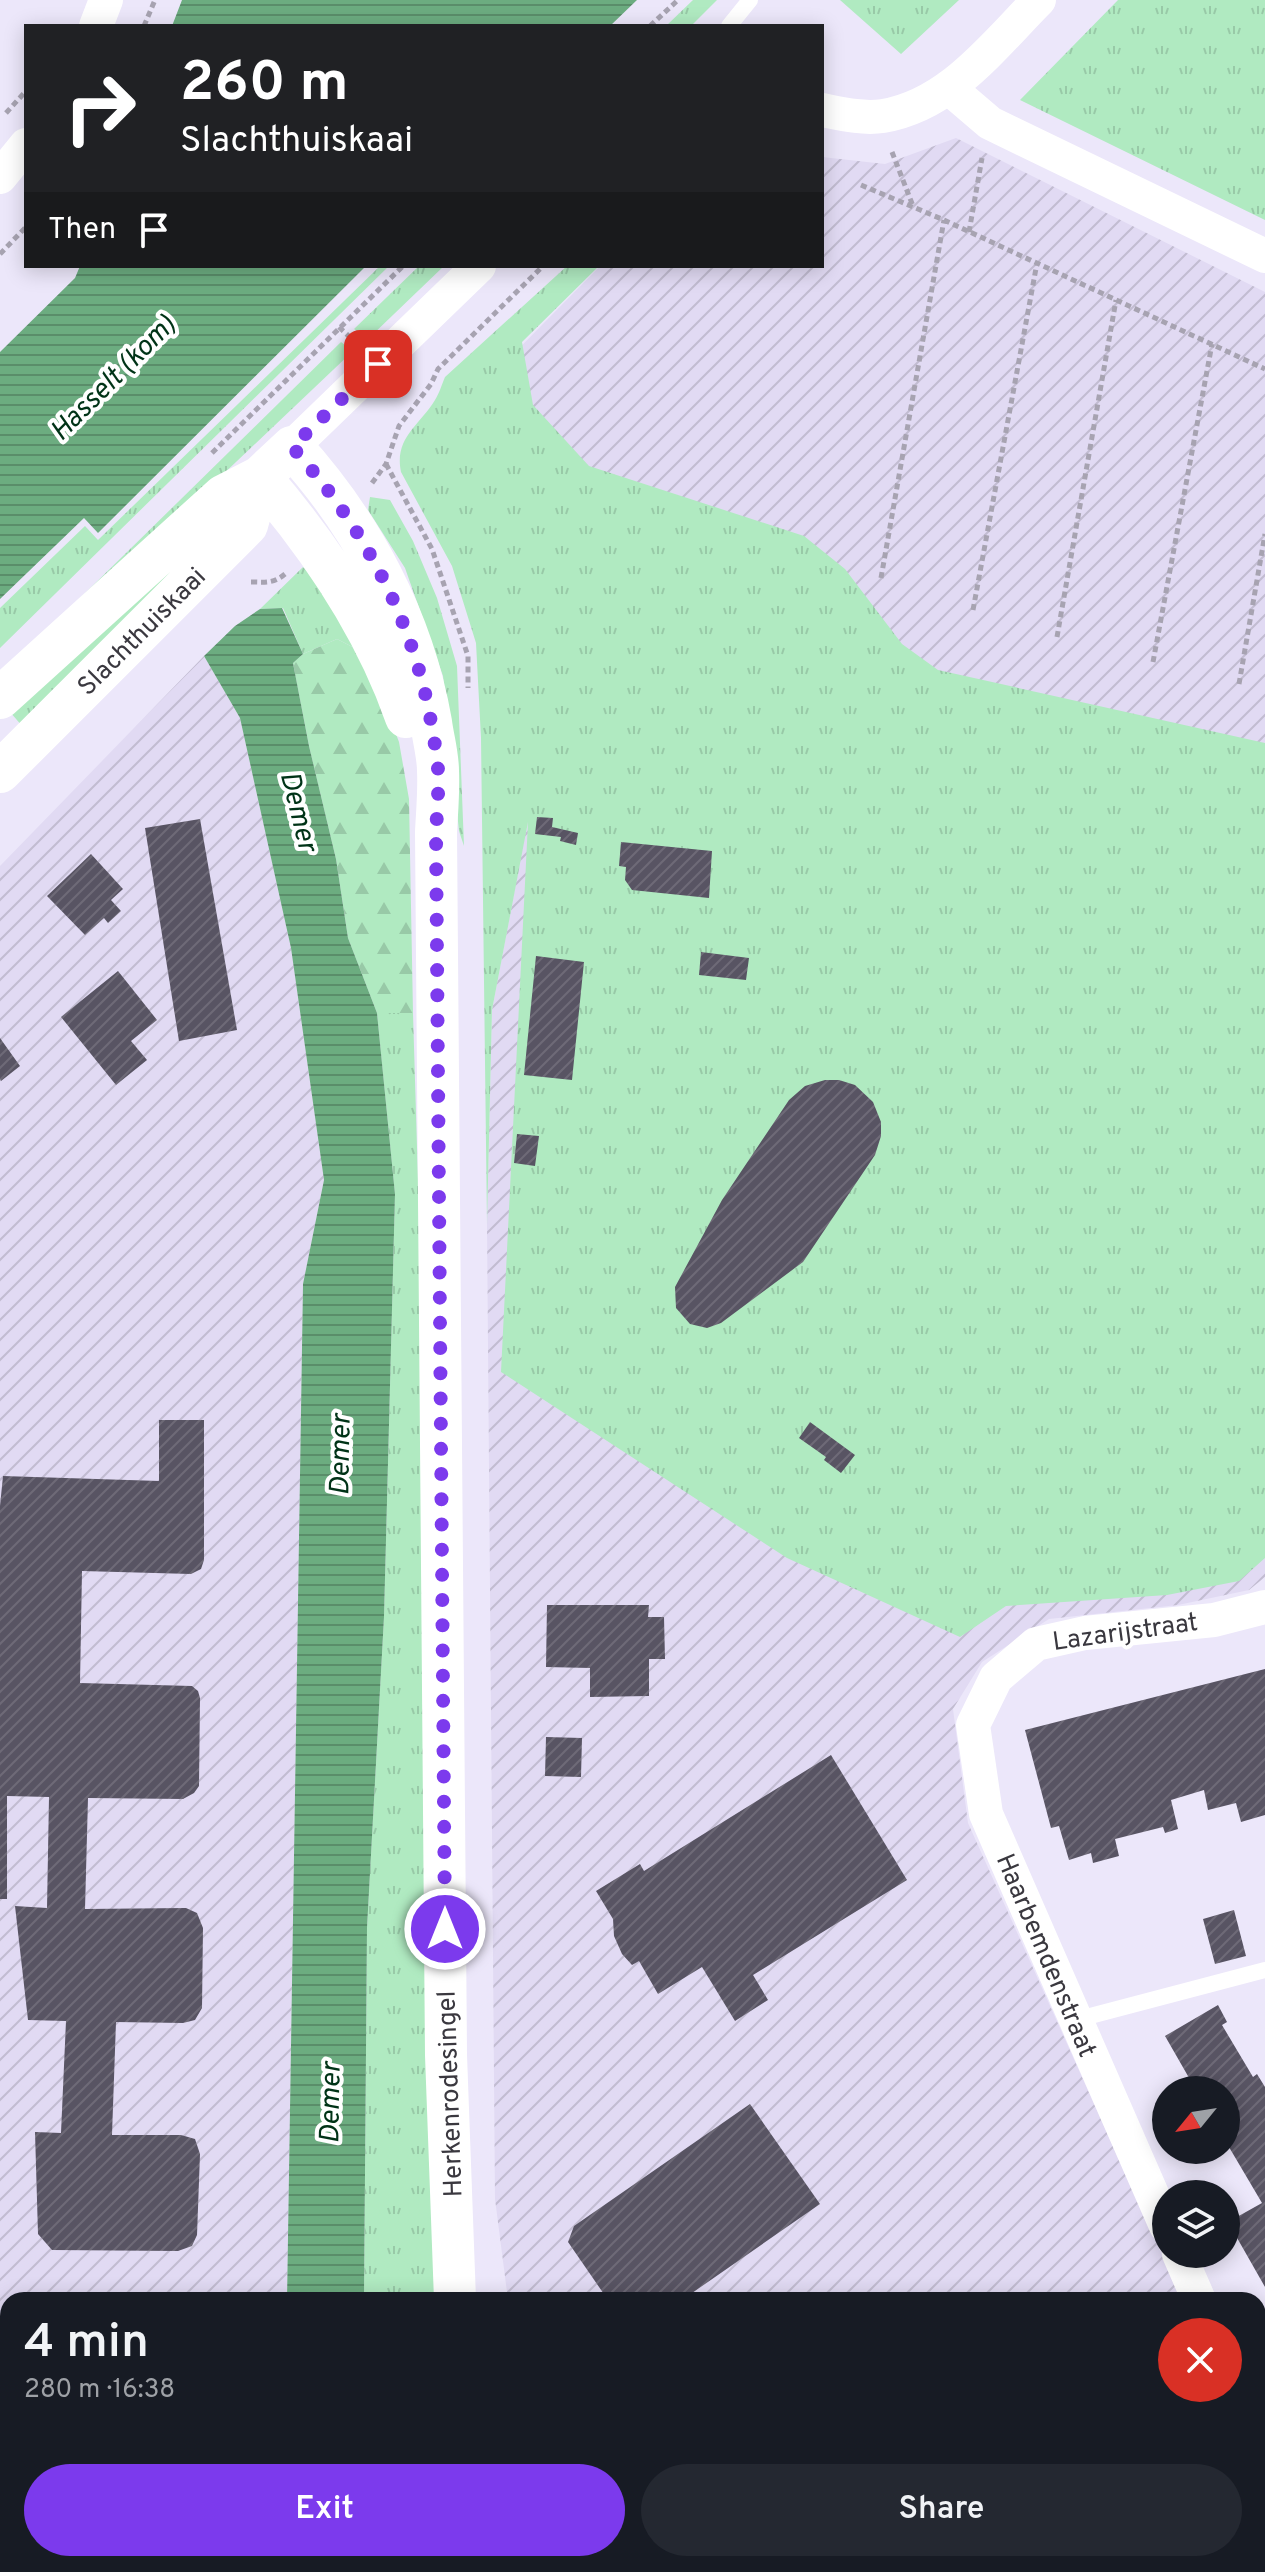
<!DOCTYPE html>
<html lang="en">
<head>
<meta charset="utf-8">
<style>
	:root { --surface:#171b24; --page:#242831; --text:#f1f3f6; --muted:#9ea1a6; --accent:#7c3aed }
	body { margin:0; font-family:Overpass,sans-serif; background:var(--page); color:var(--text); height:100vh; display:flex; flex-direction:column; font-size:30px; white-space:nowrap }
	* { box-sizing:border-box; margin:0 }
	p { font-size:26px; color:var(--muted) }
	.icon { flex:none; width:44px; height:44px; fill:none; stroke:currentColor; stroke-width:2; stroke-linecap:round; stroke-linejoin:round }
	.map { position:relative; flex:1; overflow:hidden }
	.drawer { position:absolute; left:0px; top:2292px; width:1266px; height:280px; display:flex; flex-direction:column; background:var(--surface); border-radius:24px 24px 0 0; box-shadow:0 4px 20px #0003 }
	.drawer>* { flex:none }
	.hud { position:absolute; left:24px; top:24px; width:800px; height:244px; border-radius:0px; box-shadow:0 4px 20px #0003; background:#202124; color:#fff; overflow:hidden }
	.needle { width:52px; rotate:240deg }
	.fabs { position:absolute; left:1152px; top:2076px; display:grid; gap:16px }
	.fabs a { display:grid; place-items:center; width:88px; height:88px; border-radius:50%; background:var(--surface); box-shadow:0 4px 20px #0003; font-size:40px }
	.pin { position:absolute; display:grid; place-items:center; width:68px; height:68px; color:#fff; margin:-34px; border-radius:16px; box-shadow:0 4px 12px #0006 }
	.me { position:absolute; width:88px; margin:-44px; rotate:0deg; stroke-linejoin:round; filter:drop-shadow(0 0 6px #0008) }
	.turn { display:flex; align-items:center; gap:28px; height:168px; padding:0 24px; font-size:36px }
	.turn .icon { width:104px; height:104px; stroke-width:2.5 }
	.turn b { display:block; font-size:56px; line-height:68px }
	.then { display:flex; align-items:center; height:76px; padding:0 24px; background:#0003; gap:16px; font-size:30px }
	.round { display:grid; place-items:center; flex:none; width:84px; height:84px; border-radius:42px; background:var(--page) }
	.head { display:flex; align-items:center; justify-content:space-between; height:136px; padding:0 24px }
	h1 { font-size:48px; font-weight:600; line-height:60px }
	.primary-button { display:flex; gap:16px; margin-top:auto; padding:16px 24px }
	.primary-button a { flex:1; height:92px; border-radius:48px; background:var(--accent); color:#fff; font-size:32px; font-weight:600; line-height:92px; text-align:center }
	.primary-button a+a { background:var(--page); color:var(--text) }
	.map>svg:first-child { display:block }
</style>
</head>
<body>
<div class="map">
<svg width="1265" height="2572" viewBox="0 0 1265 2572">
	<defs>
		<pattern id="industrial-furrows" width="10" height="10" patternUnits="userSpaceOnUse" patternTransform="scale(2)"><rect width="10" height="10" fill="#e1daf3"/><path d="M-1 1l2-2M0 10L10 0M9 11l2-2" fill="none" stroke="#c2bcd1"/></pattern>
		<pattern id="grass-tufts" width="24" height="20" patternUnits="userSpaceOnUse" patternTransform="scale(2)"><rect width="24" height="20" fill="#b0eac1"/><path d="M3 7l-1-3M5 7V3M7 7l1-3M15 17l-1-3M17 17v-4M19 17l1-3" fill="none" stroke="#98c9a7"/></pattern>
		<pattern id="forest-firs" width="22" height="20" patternUnits="userSpaceOnUse" patternTransform="scale(2)"><rect width="22" height="20" fill="#b0eac1"/><path d="M5 1l3.5 6h-7zM16 11l3.5 6h-7z" fill="#98c9a7"/></pattern>
		<pattern id="water-rules" width="6" height="5" patternUnits="userSpaceOnUse" patternTransform="scale(2)"><rect width="6" height="5" fill="#6cac80"/><path d="M0 2.5h6" fill="none" stroke="#5a8d6a"/></pattern>
		<pattern id="building-hatch" width="6" height="6" patternUnits="userSpaceOnUse" patternTransform="scale(2)"><rect width="6" height="6" fill="#585463"/><path d="M-1 1l2-2M0 6l6-6M5 7l2-2" fill="none" stroke="#6e6a77"/></pattern>
	</defs>
	<rect width="100%" height="100%" fill="#ece7fa"/>
	<path fill="url(#industrial-furrows)" d="M 956,138 L 1265,292 L 1265,1577 L 1249,1590 L 1178,1605 L 1049,1619 L 982,1662 L 953,1709 L 968,1823 L 1182,2300 L 508,2300 L 495,2199 L 487,1224 L 492,1010 L 529,814 L 470,398 L 600,266 L 822,266 L 822,157 L 885,164 Z
		M 204,656 L 240,718 L 291,948 L 324,1180 L 303,1284 L 287,2300 L 8,2300 L 8,2504 L 0,2467 L 0,866 Z
		M 1258,2449 L 1265,2460 L 1265,2572 L 544,2572 L 543,2564 L 1258,2564 Z"/>
	<path fill="url(#grass-tufts)" d="M 693,0 L 717,0 L 691,26 L 666,26 Z
		M 840,0 L 959,0 L 901,54 Z
		M 1118,0 L 1265,0 L 1265,220 L 1020,100 Z
		M 380,266 L 389,266 L 0,648 L 0,608 L 85,526 L 98,540 Z
		M 419,266 L 444,266 L 368,339 L 354,329 Z
		M 567,266 L 599,266 L 522,342 L 533,405 L 589,466 L 804,536 L 845,569 L 902,644 L 938,670 L 1265,743 L 1265,1558 L 1239,1581 L 1167,1595 L 1006,1606 L 960,1637 L 787,1558 L 501,1372 L 528,822 L 492,1010 L 487,1224 L 481,738 L 476,643 L 452,566 L 401,472 C 394,438 419,426 435,400 C 439,394 442,384 445,377 Z
		M 341,342 L 353,351 L 0,686 L 15,662 Z
		M 370,497 L 390,500 L 413,541 L 437,598 L 457,666 L 464,846 L 459,831 L 443,676 L 405,568 L 368,510 Z
		M 232,505 L 233,522 L 23,727 L 10,712 Z
		M 303,567 L 329,591 L 366,654 L 337,639 L 303,654 L 283,608 L 260,609 Z
		M 377,1013 L 413,1013 L 421,1281 L 438,2300 L 364,2300 L 367,1928 L 384,1617 L 395,1194 Z
		M 353,2564 L 450,2564 L 450,2572 L 353,2572 Z"/>
	<path fill="url(#forest-firs)" d="M 337,639 L 366,654 L 399,742 L 409,799 L 413,1013 L 377,1013 L 348,938 L 336,859 L 309,746 L 293,663 L 303,654 Z
		M 32,2564 L 282,2564 L 281,2572 L 36,2572 Z"/>
	<path fill="url(#water-rules)" d="M 182,0 L 637,0 L 610,26 L 172,26 Z
		M 80,266 L 366,266 L 98,533 L 84,518 L 0,599 L 0,352 L 75,278 Z
		M 282,608 L 303,654 L 293,663 L 309,746 L 336,859 L 348,938 L 377,1013 L 395,1194 L 384,1617 L 367,1928 L 364,2300 L 287,2300 L 303,1284 L 324,1180 L 291,948 L 240,718 L 204,656 L 235,626 L 260,609 Z"/>
	<path fill="url(#building-hatch)" d="M 537,817 L 553,818 L 552,827 L 578,833 L 576,845 L 560,841 L 561,837 L 535,834 Z
		M 200,819 L 237,1030 L 179,1041 L 145,828 Z
		M 621,842 L 712,851 L 709,898 L 632,890 L 625,880 L 626,867 L 619,866 Z
		M 91,854 L 123,889 L 111,900 L 121,911 L 108,923 L 104,918 L 85,935 L 47,896 Z
		M 701,952 L 749,958 L 746,980 L 699,975 Z
		M 536,956 L 584,962 L 572,1080 L 524,1075 Z
		M 118,971 L 157,1020 L 131,1041 L 147,1060 L 116,1085 L 61,1017 Z
		M 0,1038 L 20,1066 L 1,1081 L 0,1079 Z
		M 825,1080 L 839,1080 L 855,1085 L 873,1102 L 881,1122 L 881,1136 L 875,1155 L 803,1262 L 721,1323 L 707,1328 L 690,1324 L 676,1308 L 675,1287 L 722,1200 L 789,1100 L 805,1086 Z
		M 517,1134 L 539,1136 L 535,1166 L 514,1163 Z
		M 159,1420 L 204,1420 L 204,1560 L 201,1569 L 191,1574 L 82,1571 L 80,1683 L 192,1686 L 198,1691 L 200,1698 L 199,1786 L 194,1793 L 183,1799 L 88,1798 L 85,1909 L 186,1908 L 197,1913 L 203,1928 L 202,2008 L 195,2020 L 183,2023 L 116,2022 L 112,2135 L 181,2135 L 195,2139 L 200,2154 L 197,2235 L 192,2246 L 178,2251 L 52,2250 L 38,2234 L 35,2132 L 61,2133 L 66,2021 L 28,2020 L 15,1906 L 47,1908 L 49,1797 L 7,1796 L 7,1899 L 0,1899 L 0,1506 L 3,1476 L 159,1481 Z
		M 810,1422 L 855,1455 L 841,1473 L 824,1460 L 826,1457 L 799,1438 Z
		M 547,1605 L 649,1605 L 648,1617 L 664,1617 L 665,1659 L 649,1659 L 649,1696 L 590,1697 L 590,1668 L 546,1667 Z
		M 1265,1669 L 1265,1815 L 1241,1822 L 1236,1803 L 1208,1810 L 1204,1790 L 1171,1800 L 1178,1829 L 1165,1833 L 1163,1827 L 1115,1839 L 1119,1856 L 1093,1863 L 1091,1853 L 1069,1860 L 1059,1826 L 1051,1828 L 1025,1730 Z
		M 546,1737 L 582,1738 L 581,1777 L 545,1776 Z
		M 831,1755 L 907,1880 L 753,1975 L 768,2000 L 735,2021 L 702,1967 L 658,1994 L 639,1961 L 632,1965 L 622,1954 L 614,1936 L 613,1919 L 596,1891 L 640,1864 L 644,1871 Z
		M 1234,1910 L 1246,1956 L 1215,1964 L 1203,1919 Z
		M 1218,2005 L 1227,2022 L 1222,2025 L 1253,2077 L 1257,2074 L 1265,2087 L 1265,2287 L 1228,2222 L 1262,2203 L 1226,2142 L 1226,2090 L 1196,2090 L 1165,2036 Z
		M 750,2104 L 820,2204 L 682,2300 L 608,2300 L 568,2242 L 574,2226 Z
		M 1081,2564 L 1170,2564 L 1175,2572 L 1069,2572 Z"/>
	<g fill="none" stroke-linecap="round" stroke-linejoin="round">
		<path stroke="#a7a3b1" stroke-width="5" stroke-dasharray="6 4" stroke-linecap="butt" d="M 144,26 L 155,0
			M 650,26 L 678,0
			M 6,113 L 26,91
			M 892,152 L 913,206
			M 861,185 L 944,220 L 1265,369
			M 969,232 L 982,158
			M 0,254 L 26,227
			M 339,327 L 353,340
			M 212,453 L 403,266
			M 386,464 L 432,549 L 468,656 L 468,688
			M 372,483 L 386,464 L 399,426 L 431,384 L 438,369 L 543,266
			M 881,578 L 944,220
			M 251,582 C 265,582 273,584 285,574
			M 973,610 L 1037,263
			M 1057,637 L 1116,300
			M 1153,662 L 1212,344
			M 1239,684 L 1265,534
			M 15,2564 L 18,2572
			M 532,2564 L 534,2572"/>
		<path stroke="#fff" stroke-width="16" d="M 729,26 L 750,0
			M 1075,2020 L 1265,1970"/>
		<path stroke="#fff" stroke-width="34" d="M 96,26 L 106,0
			M 949,88 L 990,123 L 1265,256
			M 822,110 C 842,114 863,119 883,116 C 950,105 994,45 1039,0
			M 0,177 L 26,145
			M 292,447 L 479,266
			M 1166,2226 L 986,1814 L 973,1725 L 996,1678 L 1036,1644 L 1085,1633 L 1214,1620 L 1265,1607
			M 1179,2254 L 1199,2300
			M 1258,2382 L 1265,2377
			M 1258,2406 L 1265,2416
			M 0,2511 L 1,2514"/>
		<path stroke="#fff" stroke-width="42" d="M 260,477 C 322,549 375,628 406,717
			M 0,698 L 223,496 L 260,477 L 292,447 C 362,524 413,619 431,722 C 433,738 438,755 438,771 C 439,791 437,812 436,832 L 446,2055 L 455,2300
			M 0,772 L 247,525 L 260,477
			M 472,2564 L 473,2572"/>
	</g>
	<g fill="none" stroke-linecap="round" stroke-linejoin="round">
		<path stroke="#7c3aed" stroke-width="14" stroke-dasharray="0 25.2" d="M 378,364 L 292,447 C 362,524 413,619 431,722 C 433,738 438,755 438,771 C 439,791 437,812 436,832 L 445,1929"/>
	</g>
	<g text-anchor="middle" stroke-width="8" stroke-linejoin="round" paint-order="stroke">
		<g font-size="26" fill="#3a383f" stroke="#fff">
			<text transform="translate(141 631) rotate(-45)" y="9">Slachthuiskaai</text>
			<text transform="translate(1125 1631) rotate(-8)" y="9">Lazarijstraat</text>
			<text transform="translate(1047 1955) rotate(67)" y="9">Haarbemdenstraat</text>
			<text transform="translate(449 2094) rotate(-92)" y="9">Herkenrodesingel</text>
		</g>
		<g font-size="28" font-style="italic" fill="#003317" stroke="#fff">
			<text transform="translate(112 377) rotate(-45)" y="10">Hasselt (kom)</text>
			<text transform="translate(300 811) rotate(76)" y="10">Demer</text>
			<text transform="translate(339 1455) rotate(-89)" y="10">Demer</text>
			<text transform="translate(329 2103) rotate(-89)" y="10">Demer</text>
		</g>
	</g>
</svg>
<div class="fabs">
<a><svg class="needle" viewBox="-14 -14 28 28"><path d="M0-13l5 13h-10z" fill="#e53935"/><path d="M0 13l5-13h-10z" fill="#9ea1a6"/></svg></a>
<a><svg class="icon" aria-label="layers" viewBox="0 0 24 24"><path d="M12 4l9 5-9 5-9-5zM3 14l9 5 9-5"/></svg></a>
</div>
<div class="pin" style="left:378px;top:364px;background:#d93025"><svg class="icon" aria-label="arrive" viewBox="0 0 24 24"><path d="M6 21V4h12l-3 4 3 4H6"/></svg></div>
<svg class="me" style="left:445px;top:1929px" viewBox="-20 -20 40 40"><circle r="17" fill="#7c3aed" stroke="#fff" stroke-width="3"/><path d="M0-11L8 9 0 5-8 9z" fill="#fff"/></svg>
<div class="hud">
<div class="turn"><svg class="icon" aria-label="right" viewBox="0 0 24 24"><path d="M7 20v-9h11M14 6l5 5-5 5"/></svg><div><b>260 m</b>Slachthuiskaai</div></div>
<div class="then">Then<svg class="icon" aria-label="arrive" viewBox="0 0 24 24"><path d="M6 21V4h12l-3 4 3 4H6"/></svg></div>
</div>
<section class="drawer">
<div class="head"><div><h1>4 min</h1><p>280 m · 16:38</p></div><a class="round" style="background:#d93025;color:#fff"><svg class="icon" aria-label="close" viewBox="0 0 24 24"><path d="M6 6l12 12M18 6L6 18"/></svg></a></div>
<div class="primary-button"><a>Exit</a><a>Share</a></div>
</section>
</div>
</body>
</html>
